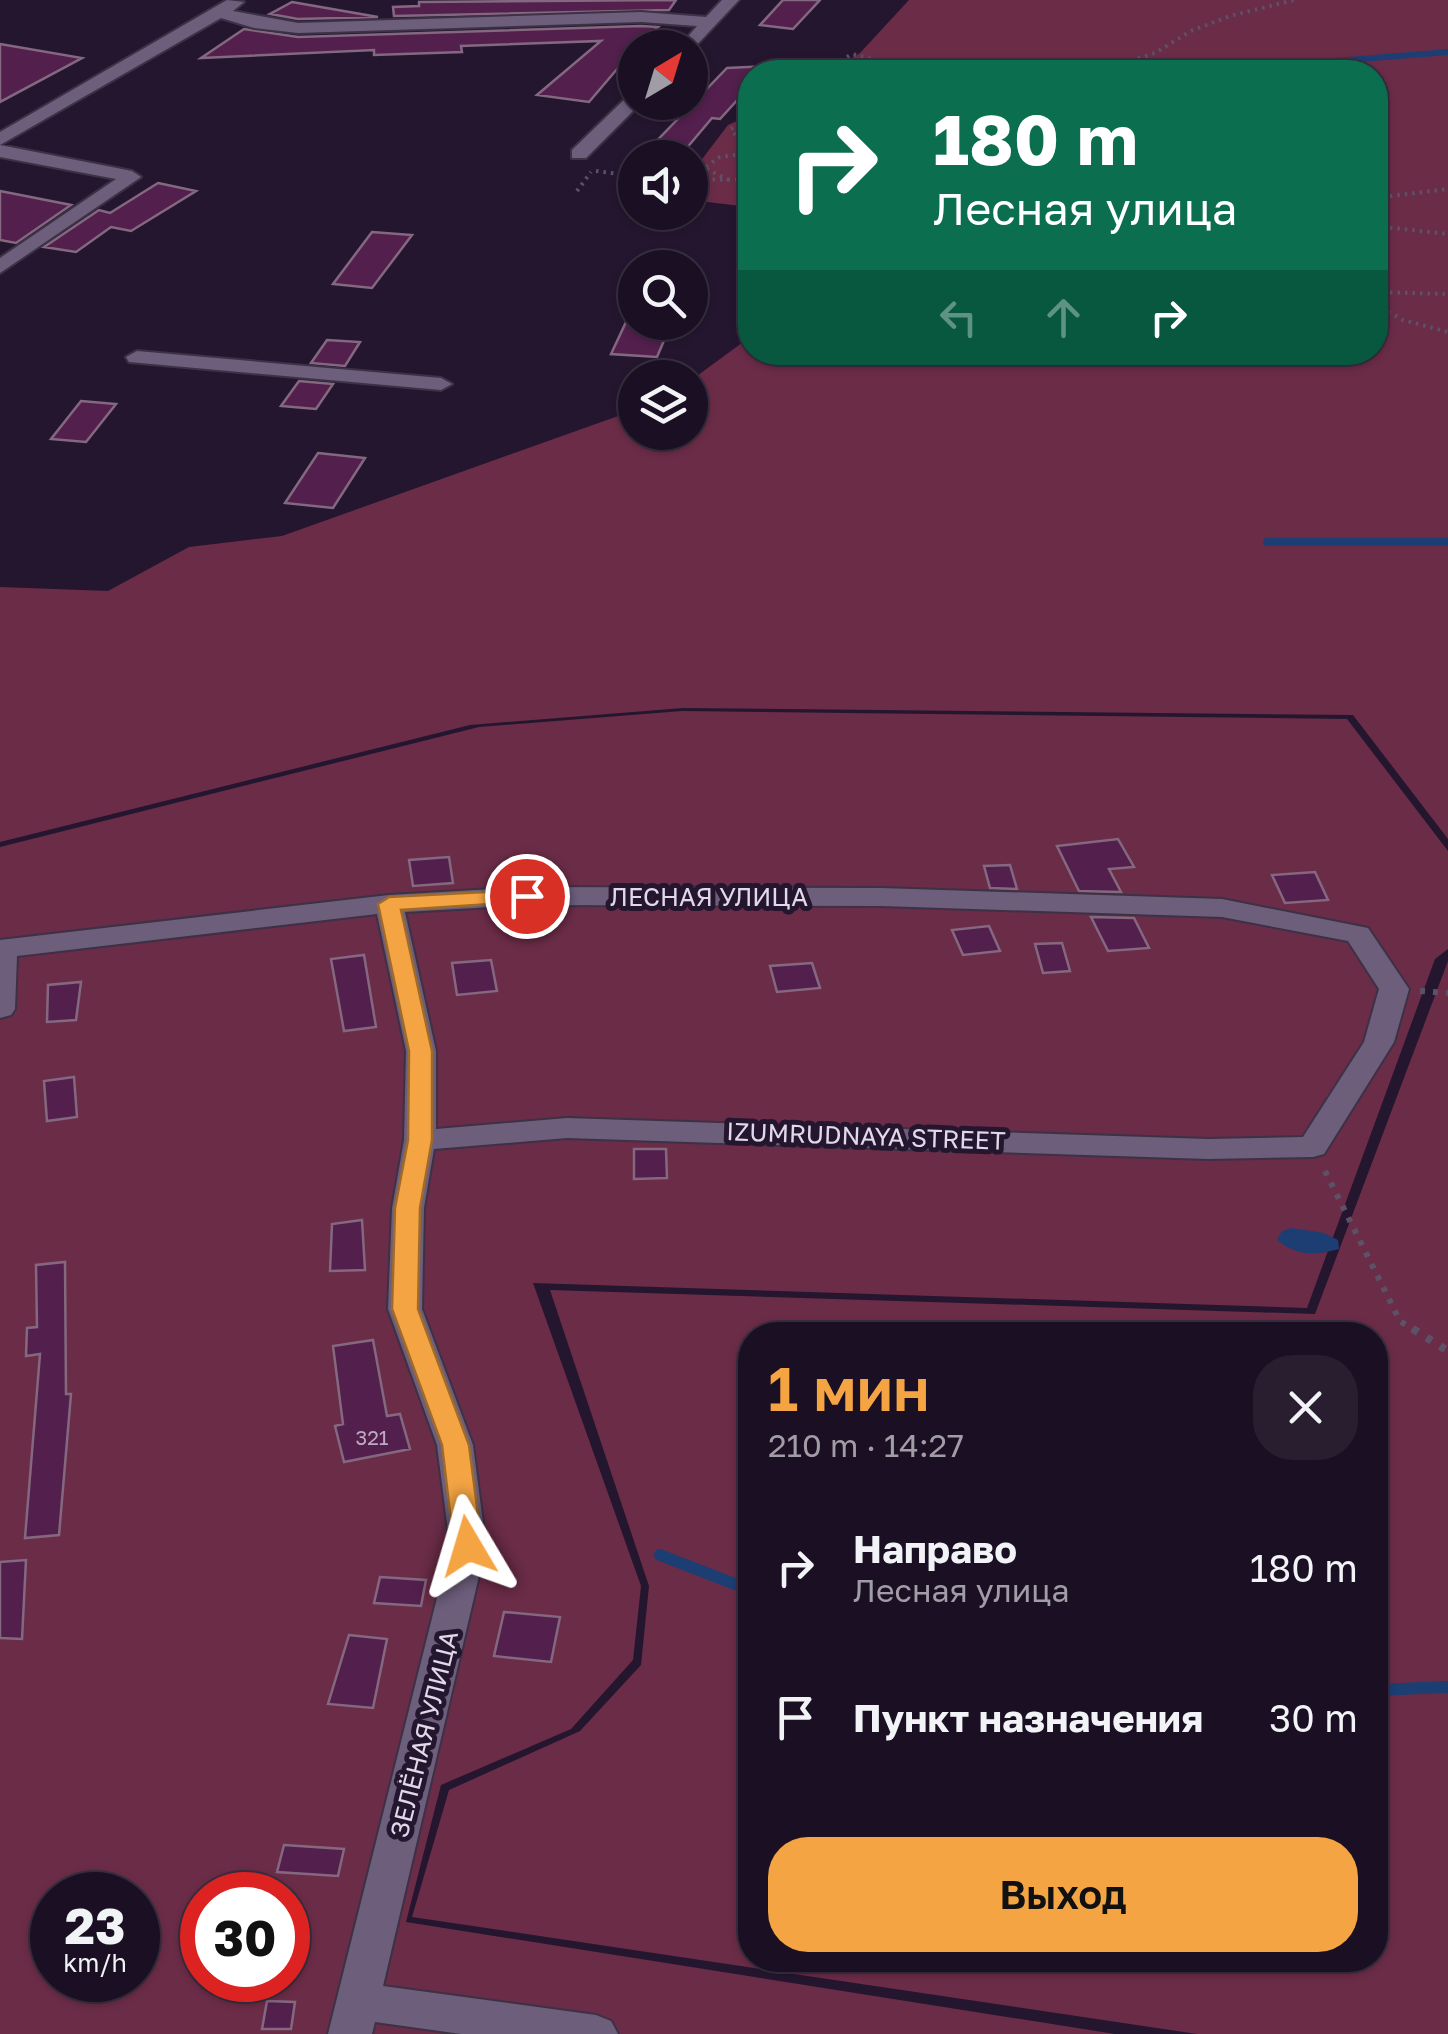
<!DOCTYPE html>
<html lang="ru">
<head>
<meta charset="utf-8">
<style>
	:root { --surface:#1b1023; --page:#281e30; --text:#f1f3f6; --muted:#a09da6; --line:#393041; --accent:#f4a443 }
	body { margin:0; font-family:"Golos Text",sans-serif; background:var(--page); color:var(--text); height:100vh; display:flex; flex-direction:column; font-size:38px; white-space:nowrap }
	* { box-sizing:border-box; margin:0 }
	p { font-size:32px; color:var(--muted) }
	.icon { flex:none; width:55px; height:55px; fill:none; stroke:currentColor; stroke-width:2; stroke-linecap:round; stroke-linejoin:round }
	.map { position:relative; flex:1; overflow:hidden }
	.panel { position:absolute; left:738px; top:1322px; width:650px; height:650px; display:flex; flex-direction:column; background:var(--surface); border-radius:40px; box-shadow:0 2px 8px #0004,0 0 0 2px var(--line) }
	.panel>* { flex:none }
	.banner { position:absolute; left:738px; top:60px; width:650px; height:305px; border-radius:40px; box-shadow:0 2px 8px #0004,0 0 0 2px var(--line); background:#0b6e4f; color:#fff; overflow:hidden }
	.needle { width:65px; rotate:38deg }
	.buttons { position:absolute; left:618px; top:30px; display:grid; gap:20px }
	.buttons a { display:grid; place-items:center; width:90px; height:90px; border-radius:50%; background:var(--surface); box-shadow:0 2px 8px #0004,0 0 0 2px var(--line); font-size:50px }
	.speed { position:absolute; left:30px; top:1872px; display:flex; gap:20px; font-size:50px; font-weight:700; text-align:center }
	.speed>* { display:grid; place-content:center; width:130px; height:130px; border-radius:50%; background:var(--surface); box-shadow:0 2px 8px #0004,0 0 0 2px var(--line); line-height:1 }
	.speed small { font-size:25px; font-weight:400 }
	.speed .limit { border:15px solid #d22; background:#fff; color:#111 }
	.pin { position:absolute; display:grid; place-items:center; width:85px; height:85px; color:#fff; margin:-42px; border:5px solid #fff; border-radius:50%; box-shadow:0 2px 10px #0007 }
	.me { position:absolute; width:110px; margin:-55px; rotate:353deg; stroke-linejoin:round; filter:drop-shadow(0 0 8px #0008) }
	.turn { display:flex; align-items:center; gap:35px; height:210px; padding:0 30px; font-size:45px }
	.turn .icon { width:130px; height:130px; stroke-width:2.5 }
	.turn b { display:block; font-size:70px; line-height:85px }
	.lanes { display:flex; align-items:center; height:95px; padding:0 30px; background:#0003; justify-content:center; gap:50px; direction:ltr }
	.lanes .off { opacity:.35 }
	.round { display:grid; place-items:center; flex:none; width:105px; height:105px; border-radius:40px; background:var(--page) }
	.headline { display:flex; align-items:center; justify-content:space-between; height:170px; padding:0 30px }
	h1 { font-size:60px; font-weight:600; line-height:75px; color:var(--accent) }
	.cta { display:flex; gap:20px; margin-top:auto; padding:20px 30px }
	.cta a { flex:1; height:115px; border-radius:40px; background:var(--accent); color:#111; font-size:40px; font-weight:600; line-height:115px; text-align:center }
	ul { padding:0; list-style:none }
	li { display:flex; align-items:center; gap:30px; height:150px; padding:0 30px }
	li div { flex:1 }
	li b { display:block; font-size:38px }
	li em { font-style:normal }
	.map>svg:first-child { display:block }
</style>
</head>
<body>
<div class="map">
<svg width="1448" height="2034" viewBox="0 0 1448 2034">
	<rect width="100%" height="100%" fill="#24162f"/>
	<path fill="#6b2c47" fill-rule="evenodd" d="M 909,0 L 1448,0 L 1448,839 L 1353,715 L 683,708 L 470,725 L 0,842 L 0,587 L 108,591 L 189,547 L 282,536 L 635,410 L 635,432 L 690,432 L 690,381 L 750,337 L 750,352 L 1375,352 L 1375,72 L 829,72 L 860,53 Z
		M 750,115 L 750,207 L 690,200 L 690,175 L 728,125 Z
		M 682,711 L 1347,719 L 1448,851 L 1448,949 L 1435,959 L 1307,1308 L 533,1283 L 641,1586 L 633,1660 L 571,1729 L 441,1785 L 406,1922 L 1115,2034 L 0,2034 L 0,847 L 479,727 ZM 52,1895 L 138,1895 L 138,1980 L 52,1980 ZM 202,1895 L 288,1895 L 288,1980 L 202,1980 Z
		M 1448,961 L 1448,2034 L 1197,2034 L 412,1917 L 449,1790 L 580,1731 L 641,1665 L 649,1586 L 550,1290 L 1315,1314 ZM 1375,1335 L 1375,1960 L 750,1960 L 750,1335 Z"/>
	<path fill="#1d3e73" d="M 1292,1228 L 1324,1233 L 1338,1240 L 1339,1249 C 1315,1256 1297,1256 1277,1240 L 1282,1231 Z"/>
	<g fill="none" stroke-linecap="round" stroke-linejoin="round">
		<path stroke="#1d3e73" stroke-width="6" d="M 1236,69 L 1448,52"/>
		<path stroke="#1d3e73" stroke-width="8" d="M 1267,542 L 1448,542"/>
		<path stroke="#1d3e73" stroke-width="12" d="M 660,1555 L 750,1590
			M 1375,1690 L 1448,1687"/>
	</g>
	<path fill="#531f4d" stroke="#846880" stroke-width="2.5" d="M 676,0 L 669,10 L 394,16 L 393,7 L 419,6 L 419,2 Z
		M 783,0 L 820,0 L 793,29 L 760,25 Z
		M 292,2 L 378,17 L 298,19 L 270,14 Z
		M 641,26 L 658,27 L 635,48 L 589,102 L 537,95 L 601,41 L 461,46 L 462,52 L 374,55 L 374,50 L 201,58 L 244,29 L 298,37 Z
		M 0,44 L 82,58 L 0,102 Z
		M 769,66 L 763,72 L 750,72 L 750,86 L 720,119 L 712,118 L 680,156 L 646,152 L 727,68 Z
		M 158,183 L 196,191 L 131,231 L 111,227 L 76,252 L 44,247 L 99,210 L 110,213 Z
		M 0,191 L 71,205 L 16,243 L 0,240 Z
		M 372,232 L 412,235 L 372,288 L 333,284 Z
		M 626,322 L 672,322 L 657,357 L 611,354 Z
		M 327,340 L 360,342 L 345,366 L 311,363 Z
		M 299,381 L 333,384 L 316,409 L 281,406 Z
		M 81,401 L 116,404 L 86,442 L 51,439 Z
		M 318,453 L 365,458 L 333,508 L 285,503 Z
		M 1118,839 L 1134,867 L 1109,869 L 1121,892 L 1079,891 L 1057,846 Z
		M 449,857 L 453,883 L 413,886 L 409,860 Z
		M 1010,865 L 1017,889 L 990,888 L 984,866 Z
		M 1315,872 L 1328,900 L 1285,903 L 1272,875 Z
		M 1091,917 L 1134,918 L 1149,948 L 1108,951 Z
		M 989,926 L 1000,951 L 963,955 L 952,930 Z
		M 1062,943 L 1070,971 L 1043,973 L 1035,944 Z
		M 364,955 L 376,1027 L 344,1031 L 331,959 Z
		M 491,960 L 497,991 L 457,995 L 452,963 Z
		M 812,963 L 820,988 L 777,992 L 770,966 Z
		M 81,982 L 76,1020 L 47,1022 L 48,985 Z
		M 74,1077 L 77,1117 L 47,1121 L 44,1081 Z
		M 634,1149 L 666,1149 L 667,1178 L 634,1179 Z
		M 362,1220 L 365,1270 L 330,1271 L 332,1224 Z
		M 65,1262 L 66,1394 L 71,1394 L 59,1535 L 25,1538 L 40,1354 L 26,1356 L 27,1328 L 37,1327 L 36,1265 Z
		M 373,1340 L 387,1416 L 400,1414 L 410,1449 L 344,1462 L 335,1426 L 343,1424 L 333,1346 Z
		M 26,1560 L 22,1639 L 0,1638 L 0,1562 Z
		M 380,1577 L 426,1580 L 421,1606 L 374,1603 Z
		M 504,1612 L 560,1617 L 551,1662 L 494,1656 Z
		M 349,1635 L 387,1639 L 373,1708 L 328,1704 Z
		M 284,1845 L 344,1849 L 338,1876 L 277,1872 Z
		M 267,2001 L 295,2002 L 291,2029 L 262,2029 Z"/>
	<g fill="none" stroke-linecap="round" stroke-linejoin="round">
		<defs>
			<path id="minor" d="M 227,0 L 244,2 L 233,11 L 298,23 L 641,12 L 706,17 L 722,0 L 739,0 L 690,52 L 690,48 L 678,48 L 697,26 L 641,22 L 298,33 L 254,28 L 221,18 L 0,145 L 132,171 L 141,177 L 0,273 L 0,258 L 116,179 L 0,157 L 0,132 Z
				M 635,94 L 635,102 L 641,103 L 586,158 L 572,158 L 572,150 L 629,95 Z
				M 137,351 L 441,378 L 452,384 L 441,390 L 129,362 L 126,357 Z
				M 527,887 L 881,888 L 1222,899 L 1368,928 L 1409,989 L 1394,1042 L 1324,1154 L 1313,1157 L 1208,1159 L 567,1138 L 434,1149 L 424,1208 L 422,1309 L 473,1445 L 486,1546 L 383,1986 L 596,2015 L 611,2021 L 618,2034 L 461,2034 L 375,2022 L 372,2034 L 328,2034 L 450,1546 L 437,1445 L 388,1309 L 392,1208 L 404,1140 L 406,1051 L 377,914 L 17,956 L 15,1009 L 11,1015 L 0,1018 L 0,940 L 389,895 ZM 527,905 L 881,906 L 1222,917 L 1348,941 L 1379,989 L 1364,1042 L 1303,1137 L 1208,1139 L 567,1118 L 436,1129 L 436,1051 L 405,912 Z"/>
		</defs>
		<use href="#minor" stroke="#3c3145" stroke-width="4"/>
		<path stroke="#5d5167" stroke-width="4" stroke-dasharray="2.5 5" stroke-linecap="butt" d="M 821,72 L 852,54 L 923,72
			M 1095,72 L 1155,53 L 1191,31 L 1230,16 L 1294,0
			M 749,153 L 731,129 L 750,116
			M 596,171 L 635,176
			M 690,179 L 750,180
			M 729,180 L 704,168 L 720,157 L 750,153
			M 577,191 L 591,172
			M 1375,198 L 1448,189
			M 1375,226 L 1448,234
			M 1375,292 L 1448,294
			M 1375,305 L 1403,320 L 1448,332"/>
		<path stroke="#5d5167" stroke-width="6" stroke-dasharray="5 8" stroke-linecap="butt" d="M 1420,991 L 1448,993
			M 1325,1171 L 1400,1321 L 1417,1332"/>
		<path stroke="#5d5167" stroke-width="8" stroke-dasharray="6 10" stroke-linecap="butt" d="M 1413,1329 L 1448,1351"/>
		<use href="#minor" fill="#6d5e7c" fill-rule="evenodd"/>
	</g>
	<path fill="#f4a443" stroke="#9f6b2c" stroke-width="2.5" d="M 527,890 L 535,891 L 538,896 L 535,901 L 401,910 L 432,1051 L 432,1140 L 420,1208 L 418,1309 L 469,1445 L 482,1546 L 478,1553 L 468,1556 L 458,1553 L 454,1546 L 442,1445 L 392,1309 L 395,1208 L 408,1140 L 409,1051 L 378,904 L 389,897 Z"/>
	<g text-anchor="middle" stroke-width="10" stroke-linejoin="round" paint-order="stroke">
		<g font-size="20" fill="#beaac2">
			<text x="372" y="1445">321</text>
		</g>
		<g font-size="25" fill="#e1d8e9" stroke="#24162f">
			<text x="709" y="906">ЛЕСНАЯ УЛИЦА</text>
			<text transform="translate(866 1136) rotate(2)" y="9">IZUMRUDNAYA STREET</text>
			<text transform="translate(424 1734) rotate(-76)" y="9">ЗЕЛЁНАЯ УЛИЦА</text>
		</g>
	</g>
</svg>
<div class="buttons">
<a><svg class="needle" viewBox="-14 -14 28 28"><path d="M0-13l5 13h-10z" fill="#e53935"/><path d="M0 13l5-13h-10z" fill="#a09da6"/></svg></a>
<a><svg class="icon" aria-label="sound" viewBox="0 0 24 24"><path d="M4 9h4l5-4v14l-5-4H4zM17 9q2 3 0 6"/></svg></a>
<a><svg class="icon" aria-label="search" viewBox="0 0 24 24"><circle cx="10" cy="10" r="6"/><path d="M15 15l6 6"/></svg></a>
<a><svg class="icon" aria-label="layers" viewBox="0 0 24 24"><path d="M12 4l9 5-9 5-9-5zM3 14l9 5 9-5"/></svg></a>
</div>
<div class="speed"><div>23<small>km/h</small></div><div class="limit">30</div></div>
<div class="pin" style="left:527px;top:896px;background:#d93025"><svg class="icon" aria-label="arrive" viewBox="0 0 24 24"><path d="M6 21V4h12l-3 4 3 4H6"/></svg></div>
<svg class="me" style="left:468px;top:1546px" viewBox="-20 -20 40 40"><path d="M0-17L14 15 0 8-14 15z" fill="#f4a443" stroke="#fff" stroke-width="4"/></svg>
<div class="banner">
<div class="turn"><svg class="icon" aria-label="right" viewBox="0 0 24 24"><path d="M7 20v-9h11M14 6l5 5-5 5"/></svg><div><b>180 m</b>Лесная улица</div></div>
<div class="lanes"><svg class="icon off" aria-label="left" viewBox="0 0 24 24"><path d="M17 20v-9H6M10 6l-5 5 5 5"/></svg><svg class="icon off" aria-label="ahead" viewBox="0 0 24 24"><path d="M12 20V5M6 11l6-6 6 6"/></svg><svg class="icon" aria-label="right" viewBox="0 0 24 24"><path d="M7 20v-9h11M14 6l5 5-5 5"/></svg></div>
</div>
<section class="panel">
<div class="headline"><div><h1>1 мин</h1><p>210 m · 14:27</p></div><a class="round"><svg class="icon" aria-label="close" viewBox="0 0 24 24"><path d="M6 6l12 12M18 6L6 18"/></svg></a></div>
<ul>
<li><svg class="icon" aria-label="right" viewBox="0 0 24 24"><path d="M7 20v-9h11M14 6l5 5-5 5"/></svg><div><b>Направо</b><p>Лесная улица</p></div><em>180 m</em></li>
<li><svg class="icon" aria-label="arrive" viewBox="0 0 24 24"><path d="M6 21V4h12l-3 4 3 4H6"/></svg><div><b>Пункт назначения</b></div><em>30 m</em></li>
</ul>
<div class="cta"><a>Выход</a></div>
</section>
</div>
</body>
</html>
